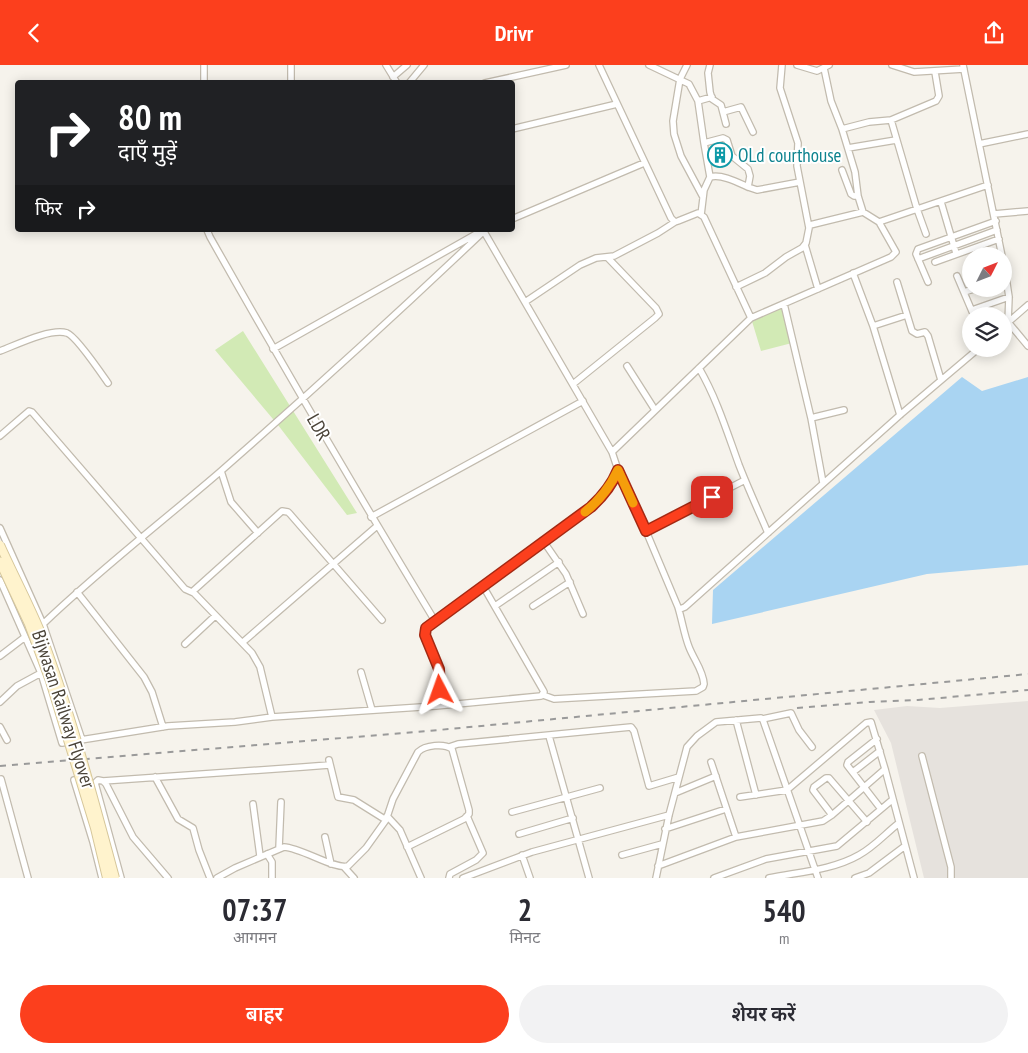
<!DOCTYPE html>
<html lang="hi">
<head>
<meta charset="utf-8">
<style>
	:root { --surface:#fff; --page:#f2f2f3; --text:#2b2b33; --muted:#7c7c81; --accent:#fc3f1d }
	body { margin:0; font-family:"PT Sans Narrow","Noto Sans Devanagari",sans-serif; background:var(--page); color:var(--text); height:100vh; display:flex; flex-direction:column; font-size:19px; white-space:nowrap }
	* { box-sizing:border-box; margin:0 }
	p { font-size:16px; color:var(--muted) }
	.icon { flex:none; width:28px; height:28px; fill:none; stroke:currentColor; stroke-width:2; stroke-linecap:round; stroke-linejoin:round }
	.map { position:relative; height:813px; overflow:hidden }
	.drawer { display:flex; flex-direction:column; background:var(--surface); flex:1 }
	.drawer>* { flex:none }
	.hud { position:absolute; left:15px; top:15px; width:500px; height:152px; border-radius:5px; box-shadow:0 2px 12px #0003; background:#202124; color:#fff; overflow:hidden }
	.needle { width:32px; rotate:48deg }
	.controls { position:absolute; left:962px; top:182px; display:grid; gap:10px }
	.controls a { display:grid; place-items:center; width:50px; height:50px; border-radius:50%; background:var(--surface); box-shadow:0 2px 12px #0003; font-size:25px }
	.pin { position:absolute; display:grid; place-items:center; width:42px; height:42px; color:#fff; margin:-21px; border-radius:10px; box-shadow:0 2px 8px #0006 }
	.me { position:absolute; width:55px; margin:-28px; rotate:356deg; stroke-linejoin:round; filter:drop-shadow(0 0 4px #0008) }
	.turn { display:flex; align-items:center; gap:18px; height:105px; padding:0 20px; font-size:22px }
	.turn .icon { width:65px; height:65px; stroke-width:2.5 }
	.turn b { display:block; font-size:35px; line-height:42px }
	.then { display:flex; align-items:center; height:48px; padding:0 20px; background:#0003; gap:10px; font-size:19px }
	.eta { display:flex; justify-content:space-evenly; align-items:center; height:85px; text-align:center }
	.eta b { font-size:30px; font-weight:600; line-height:35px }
	.action { display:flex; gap:10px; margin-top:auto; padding:10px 20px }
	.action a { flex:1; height:58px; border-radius:30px; background:var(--accent); color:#fff; font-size:20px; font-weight:600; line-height:58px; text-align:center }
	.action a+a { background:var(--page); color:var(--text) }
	header { display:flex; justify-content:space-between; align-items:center; height:65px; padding:0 20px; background:var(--accent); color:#fff; font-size:22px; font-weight:600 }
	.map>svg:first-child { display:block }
</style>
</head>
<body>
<header><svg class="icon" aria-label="back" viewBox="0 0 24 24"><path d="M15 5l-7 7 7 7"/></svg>Drivr<svg class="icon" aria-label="share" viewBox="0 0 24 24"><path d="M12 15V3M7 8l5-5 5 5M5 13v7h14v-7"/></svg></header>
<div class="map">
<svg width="1028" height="813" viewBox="0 0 1028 813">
	<rect width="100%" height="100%" fill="#f6f3ec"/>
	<path fill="#e6e2dd" d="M 1028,636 L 1028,813 L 924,813 L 891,678 L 874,645 L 907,641 L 940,643 Z"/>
	<path fill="#d2eab5" d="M 784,239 L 792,278 L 761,286 L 751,253 Z
		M 243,266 L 357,448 L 347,450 L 278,360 L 215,285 Z"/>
	<path fill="#a9d4f2" d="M 962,312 L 982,326 L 1028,312 L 1028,500 L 927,509 L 712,559 L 713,525 Z"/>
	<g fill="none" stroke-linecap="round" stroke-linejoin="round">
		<defs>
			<path id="minor" d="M 204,0 L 204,18
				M 291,0 L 291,18
				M 386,0 L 397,18
				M 599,0 L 671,153 L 675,157 L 678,156 L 698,148 L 704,152 L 751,253
				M 649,0 L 689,19 L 698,36
				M 687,0 L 680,14 L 673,56 L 674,69 L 681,91 L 703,132
				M 710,0 L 708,8 L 710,27 L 712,34 L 721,40 L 726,59
				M 797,0 L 817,6 L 829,0
				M 892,0 L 914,7 L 964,4
				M 963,0 L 1002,191
				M 824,3 L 831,36 L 842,64 L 855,107 L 858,131 L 863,147
				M 393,12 L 407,0
				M 409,18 L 424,0
				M 485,18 L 566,0
				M 723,47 L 741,42 L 753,67
				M 891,55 L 917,144 L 926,169
				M 512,64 L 617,39
				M 842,64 L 869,57 L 891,55 L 936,36 L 939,31 L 935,7
				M 704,78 L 698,36 L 712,32
				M 979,79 L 1028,69
				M 848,83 L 896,75
				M 842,105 L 851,129 L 854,131 L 858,131
				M 710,112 C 722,109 737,117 748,122
				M 941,137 L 956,188
				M 994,149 L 1028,146
				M 701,150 L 704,125 L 710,112 L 704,78 L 723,73 L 727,75 L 732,91 L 748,104 L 750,111 L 748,122 L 757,125 L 800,117
				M 512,154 L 644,98
				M 879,157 L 988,120
				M 207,165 L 210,172 C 283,301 358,429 435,556
				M 483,165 L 612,387 L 618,405 L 646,466 L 678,542 L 680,544 L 685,542 L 900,350 L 978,284
				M 805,180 L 818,224
				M 918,194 L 997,165
				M 935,197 L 999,174
				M 1004,199 L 1009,232 L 1008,257 L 1028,281
				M 853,208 L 873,261 L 900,350
				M 957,211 L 974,251
				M 897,217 L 912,266 L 917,269 L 925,267 L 928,271 L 941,315
				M 928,217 L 916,189 L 918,184 L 996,156
				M 736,222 L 765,208 L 786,192 L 802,183 L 806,178 L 809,163 L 797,101 L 798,78 L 780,23 L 782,0
				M 964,227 L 974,224
				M 525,237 L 580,200 L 596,193 L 614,191 L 658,168 L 675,157
				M 784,239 L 811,353 L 823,418
				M 972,245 L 1009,232
				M 873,261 L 907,250
				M 1004,261 L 1028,240
				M 273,284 L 478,168 L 482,166
				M 0,286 C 16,280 50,263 67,268 C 76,271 101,308 108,318
				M 627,301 L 655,345
				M 699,303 C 717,334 727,367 739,400 C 748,423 758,445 768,468
				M 573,319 L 655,253 L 659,249 L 656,243 L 608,193
				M 811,353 L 844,345
				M 0,371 L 29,346 L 32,347 L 185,524 L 194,528 L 252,588 L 260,602 L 272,652 L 235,657 L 168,661 L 62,678 L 41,608 L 0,515
				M 612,387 L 751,253 L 891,192 L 896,187 L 879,157 L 863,147 L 810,160
				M 221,406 L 231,437 L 258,468
				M 371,452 L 583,336
				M 0,463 L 43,559 L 82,675
				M 646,466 L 745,415
				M 544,477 L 566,509 L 583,549
				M 77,527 L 144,612 L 152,627 L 163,662
				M 192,527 L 282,446 L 288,447 L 290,449 L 382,555
				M 495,541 L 559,497
				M 533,541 L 570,517
				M 43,559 C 99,505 162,457 221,406 C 310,328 398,248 484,166
				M 243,577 L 377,461
				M 185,579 L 215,551
				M 0,591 L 25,572
				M 361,607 L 372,645
				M 543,630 L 554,634 L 696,626 L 703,622 L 704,619 C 703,605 694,595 689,582 C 684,569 682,555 678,542
				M 0,637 L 17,621 L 41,608
				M 436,641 C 439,629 442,616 439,605 C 436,593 422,573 426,563 L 591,442 C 603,431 612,420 618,405
				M 272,652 L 436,641 L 541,631 L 544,627 L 543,625 L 483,521
				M 762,654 L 791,648 L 799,665 L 812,682
				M 736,655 L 756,730
				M 0,662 L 7,675
				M 549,671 L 589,813
				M 877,674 L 848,697 L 847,700 L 881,744
				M 449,682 L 458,679 L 631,662 L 634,666 L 649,721 L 679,712
				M 922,691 L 951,802 L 951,813
				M 329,695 L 338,732 L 354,735 L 386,755
				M 711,697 L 736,772
				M 853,707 L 880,686
				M 155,712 L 178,754 L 193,763 L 199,785 L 210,813
				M 1,714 L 28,813
				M 83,715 L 74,715 L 93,777 L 102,813
				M 103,716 C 179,710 254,706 329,700
				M 675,728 L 716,711
				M 740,732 L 787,725 L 866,658 L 871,657 L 885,704 L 914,813
				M 253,739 L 260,791
				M 512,747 L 600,723
				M 832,750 L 813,725 L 814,722 L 826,713 L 829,713 L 867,757
				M 387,751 L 400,765 L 421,813
				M 665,764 L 726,744
				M 519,769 L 573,753
				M 325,772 L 331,799
				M 279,783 L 281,737
				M 267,789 L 272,797 L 272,813
				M 522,790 L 530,813
				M 622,790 L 662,779
				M 658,801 L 736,772 L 823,756 L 832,750 L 885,704
				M 344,802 L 354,813
				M 121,813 L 95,718 L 98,715 L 103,716 L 106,719 L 133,772 L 168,813
				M 217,813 L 235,803 L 284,782 C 302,783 335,805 348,801 L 366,783 L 386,755 L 393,734 L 418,687 C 425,680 444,678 452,684 L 469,745 L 469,749 L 464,754 L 407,782
				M 449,813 L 450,809 L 476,795 L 483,788 L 467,751
				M 463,813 L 532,787 L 669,750
				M 656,813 L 669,750 L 687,682 L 697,671 L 716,657 L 761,653 L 763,655 L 818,813
				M 714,813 L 766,794 L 837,781 L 892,735
				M 769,813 C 799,807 833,805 859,790 C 874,782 886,768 899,758
				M 855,813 L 869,808 L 905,781"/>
		</defs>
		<use href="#minor" stroke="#c2bbae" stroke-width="8"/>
		<use href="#minor" stroke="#fff" stroke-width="5.5"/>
		<path stroke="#9a9a9a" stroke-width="2" stroke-dasharray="6 6" stroke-linecap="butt" d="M 797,643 L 870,637 L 918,635 L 1028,625
			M 0,701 L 428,666 L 1028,609"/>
		<defs>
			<path id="secondary-bridge" d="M 0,480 C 13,509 28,537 40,566 C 70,645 93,731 115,813
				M 0,497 L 29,559 L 50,616 L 95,763 L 107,813"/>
		</defs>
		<use href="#secondary-bridge" stroke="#d6c79b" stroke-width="10" stroke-linecap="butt"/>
		<use href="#secondary-bridge" stroke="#fff3cd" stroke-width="8"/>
	</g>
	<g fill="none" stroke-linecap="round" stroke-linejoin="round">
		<defs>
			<path id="route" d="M 440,625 L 439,604 L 425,570 L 426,563 L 591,442 C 603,431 612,420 618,405 L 646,466 L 712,432"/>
		</defs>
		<use href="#route" stroke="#a42913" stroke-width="12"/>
		<use href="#route" stroke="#fc3f1d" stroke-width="9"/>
		<path stroke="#f59e0b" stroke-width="9" d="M 585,447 C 600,435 610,422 618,405 L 633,438"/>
	</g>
	<defs>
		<symbol id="building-ring" viewBox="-11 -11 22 22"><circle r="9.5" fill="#fff" stroke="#0f9aa8" stroke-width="1.5"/><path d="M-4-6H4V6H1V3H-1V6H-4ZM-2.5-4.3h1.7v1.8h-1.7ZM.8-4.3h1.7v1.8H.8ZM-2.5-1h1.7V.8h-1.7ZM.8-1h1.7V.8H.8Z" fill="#0f9aa8"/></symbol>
	</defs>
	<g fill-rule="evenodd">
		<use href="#building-ring" x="706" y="76" width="28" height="28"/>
	</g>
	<g text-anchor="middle" stroke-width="4" stroke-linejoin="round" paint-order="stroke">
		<g font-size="19" fill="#0d838f" stroke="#fff" text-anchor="start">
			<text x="738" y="97">OLd courthouse</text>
		</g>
		<g font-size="19" fill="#4b4439" stroke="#fff">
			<text transform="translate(319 362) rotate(60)" y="7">LDR</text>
			<text transform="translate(64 644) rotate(72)" y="7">Bijwasan Railway Flyover</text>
		</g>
	</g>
</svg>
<div class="controls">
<a><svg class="needle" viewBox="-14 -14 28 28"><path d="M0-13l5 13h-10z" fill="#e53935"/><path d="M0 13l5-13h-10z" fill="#7c7c81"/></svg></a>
<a><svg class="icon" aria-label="layers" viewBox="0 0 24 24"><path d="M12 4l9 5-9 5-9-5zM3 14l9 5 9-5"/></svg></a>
</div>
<div class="pin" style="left:712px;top:432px;background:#d93025"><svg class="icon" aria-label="arrive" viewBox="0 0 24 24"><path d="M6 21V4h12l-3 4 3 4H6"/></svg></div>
<svg class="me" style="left:440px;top:625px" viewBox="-20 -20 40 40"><path d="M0-17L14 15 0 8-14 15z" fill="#fc3f1d" stroke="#fff" stroke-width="4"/></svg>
<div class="hud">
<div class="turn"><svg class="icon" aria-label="right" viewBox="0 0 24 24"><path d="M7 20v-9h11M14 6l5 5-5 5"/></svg><div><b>80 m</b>दाएँ मुड़ें</div></div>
<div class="then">फिर<svg class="icon" aria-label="right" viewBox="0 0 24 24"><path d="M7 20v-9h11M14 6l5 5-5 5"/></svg></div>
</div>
</div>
<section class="drawer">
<div class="eta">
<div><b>07:37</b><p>आगमन</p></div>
<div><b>2</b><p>मिनट</p></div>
<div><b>540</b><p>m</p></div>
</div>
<div class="action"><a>बाहर</a><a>शेयर करें</a></div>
</section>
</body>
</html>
